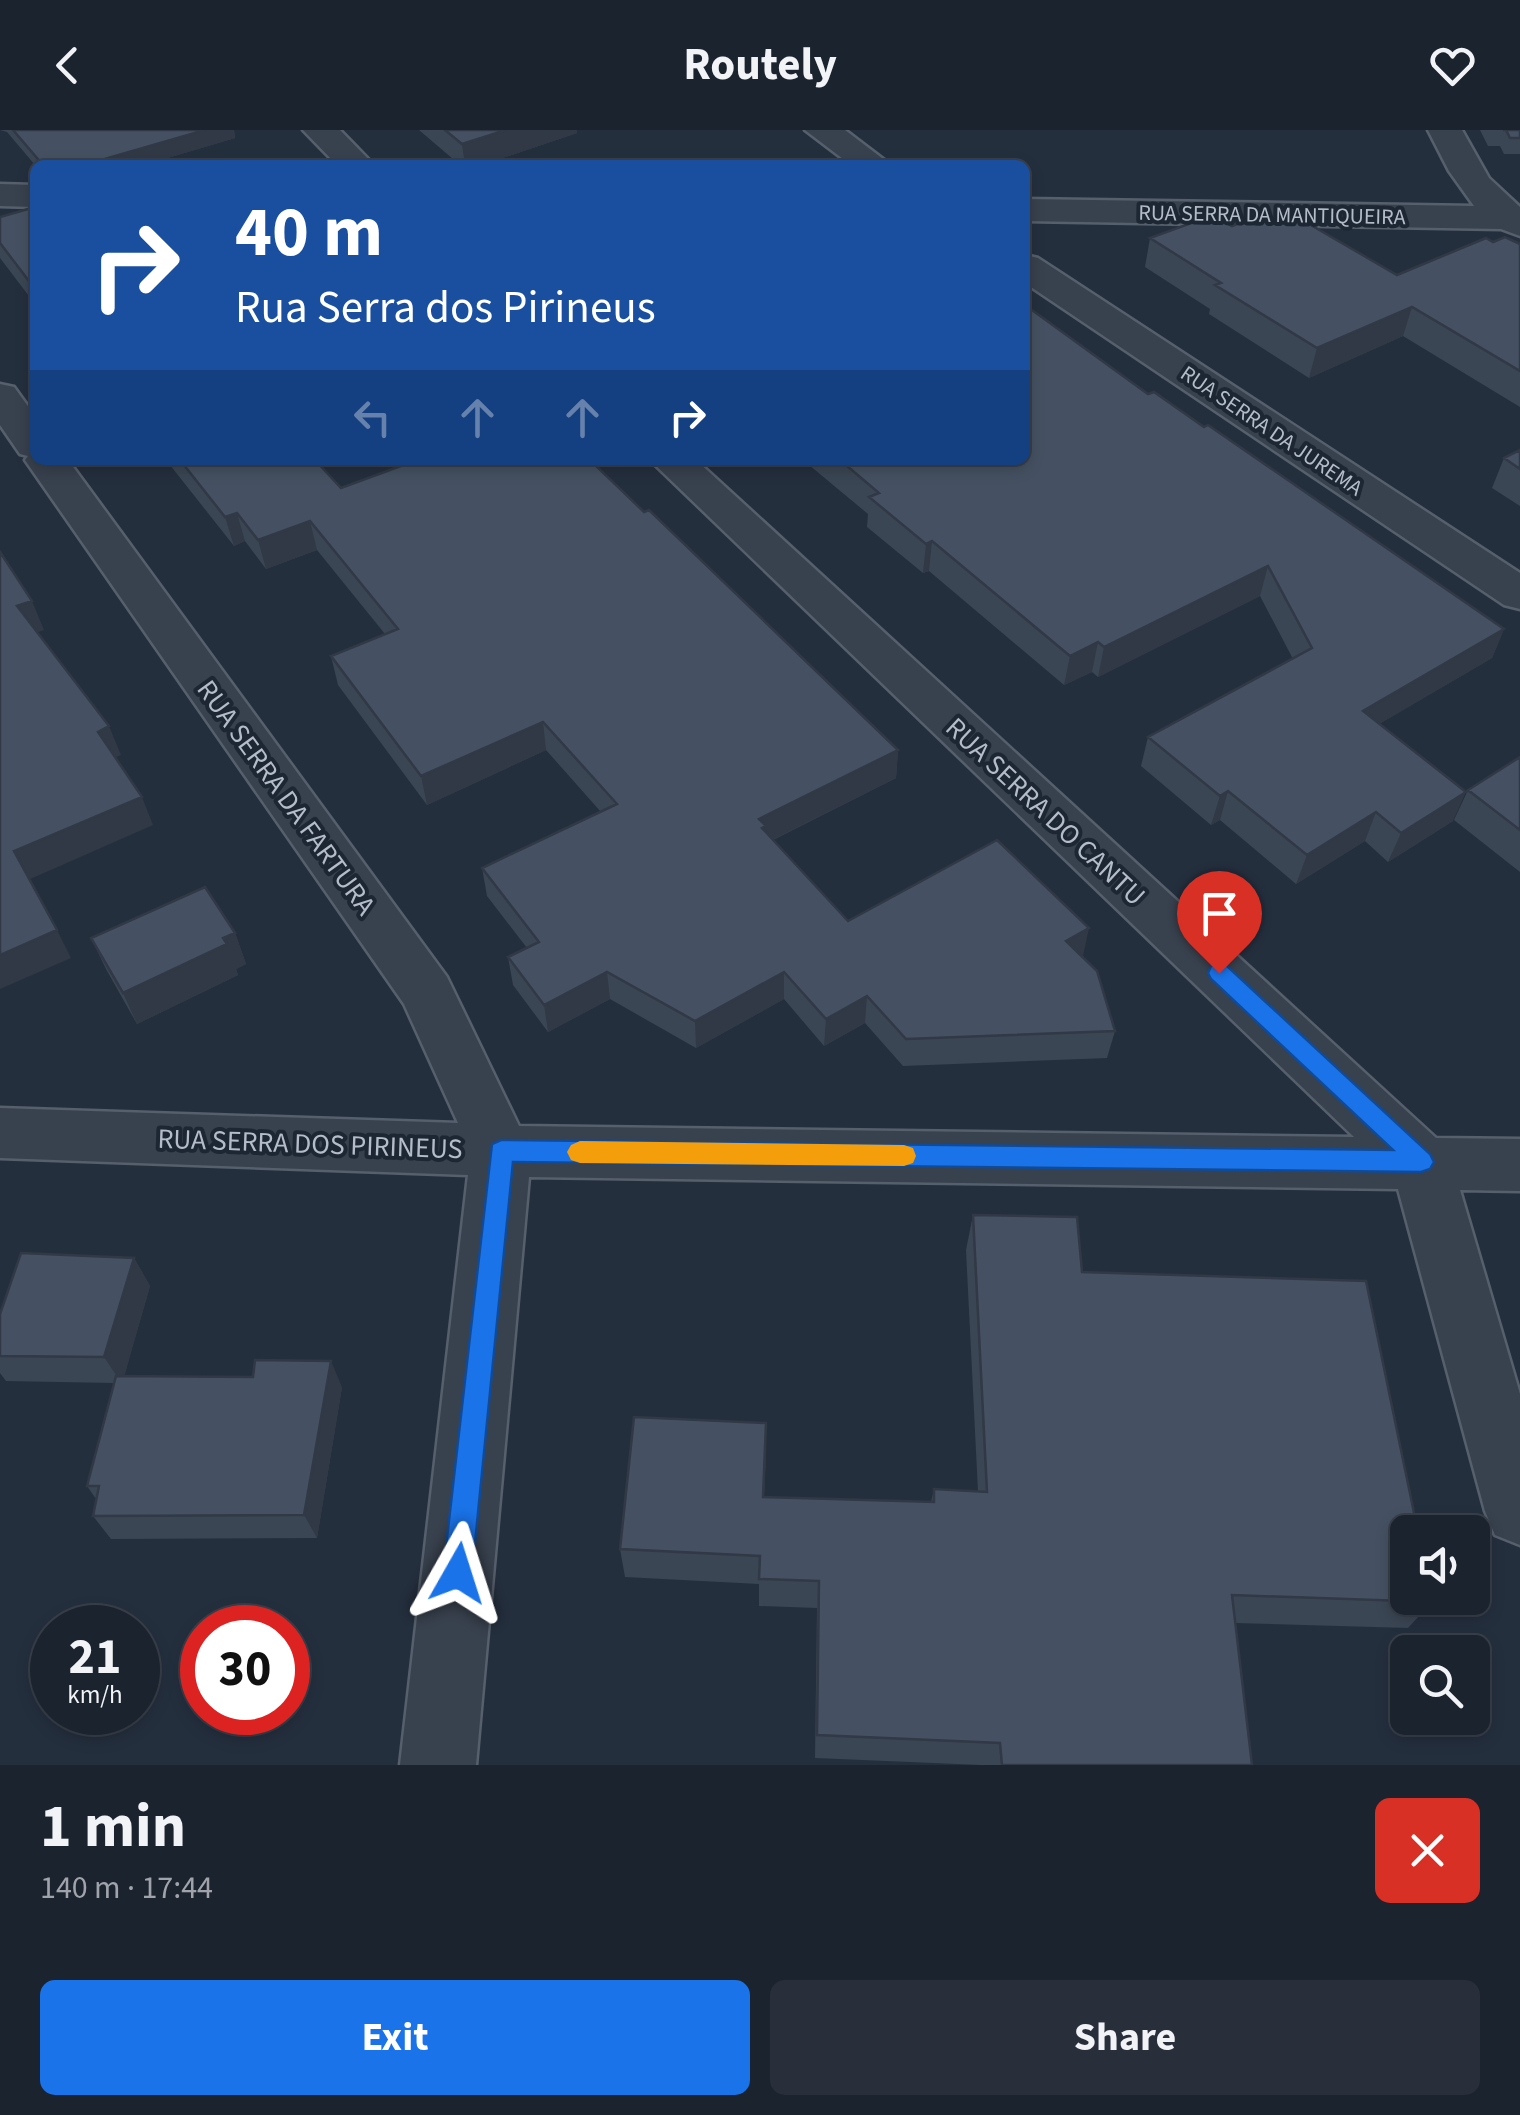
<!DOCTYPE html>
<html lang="en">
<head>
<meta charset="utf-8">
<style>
	:root { --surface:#1b232e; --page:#282f3a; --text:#f1f3f6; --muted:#a0a4aa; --line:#39404a; --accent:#1a73e8 }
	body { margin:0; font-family:"Source Sans 3",sans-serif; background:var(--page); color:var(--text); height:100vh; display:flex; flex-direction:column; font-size:38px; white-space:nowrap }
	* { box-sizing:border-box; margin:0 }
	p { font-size:32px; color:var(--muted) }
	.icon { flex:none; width:55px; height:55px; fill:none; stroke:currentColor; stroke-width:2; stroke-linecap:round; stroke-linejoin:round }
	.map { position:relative; height:1635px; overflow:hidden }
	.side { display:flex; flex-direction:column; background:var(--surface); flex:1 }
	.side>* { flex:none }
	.top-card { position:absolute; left:30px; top:30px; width:1000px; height:305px; border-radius:15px; box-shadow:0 5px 15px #0003,0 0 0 2px var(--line); background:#1a4fa0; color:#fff; overflow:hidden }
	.buttons { position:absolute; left:1390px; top:1385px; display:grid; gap:20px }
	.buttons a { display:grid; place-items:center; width:100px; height:100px; border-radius:15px; background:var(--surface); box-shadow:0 5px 15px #0003,0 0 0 2px var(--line); font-size:50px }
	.speed { position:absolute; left:30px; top:1475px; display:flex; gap:20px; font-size:50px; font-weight:700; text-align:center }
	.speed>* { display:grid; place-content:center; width:130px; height:130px; border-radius:50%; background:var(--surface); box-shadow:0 5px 15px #0003,0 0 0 2px var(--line); line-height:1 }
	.speed small { font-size:25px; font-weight:400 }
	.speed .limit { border:15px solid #d22; background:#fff; color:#111 }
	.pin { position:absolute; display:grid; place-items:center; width:85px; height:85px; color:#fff; margin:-102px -42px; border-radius:50% 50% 50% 0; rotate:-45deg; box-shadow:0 0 10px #0007 }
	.pin .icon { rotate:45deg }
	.me { position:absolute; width:110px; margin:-55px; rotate:6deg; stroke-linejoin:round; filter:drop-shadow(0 0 8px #0008) }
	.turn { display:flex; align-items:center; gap:35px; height:210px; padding:0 40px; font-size:45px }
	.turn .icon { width:130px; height:130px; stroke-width:2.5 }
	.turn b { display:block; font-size:70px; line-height:85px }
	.lanes { display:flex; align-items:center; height:95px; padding:0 40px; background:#0003; justify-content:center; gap:50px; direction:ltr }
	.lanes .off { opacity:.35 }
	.round { display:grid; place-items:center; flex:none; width:105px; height:105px; border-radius:15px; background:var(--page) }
	.head { display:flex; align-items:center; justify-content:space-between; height:170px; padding:0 40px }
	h1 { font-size:60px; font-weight:700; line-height:75px }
	.action { display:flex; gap:20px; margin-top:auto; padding:20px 40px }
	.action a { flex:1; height:115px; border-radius:15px; background:var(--accent); color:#fff; font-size:40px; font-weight:700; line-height:115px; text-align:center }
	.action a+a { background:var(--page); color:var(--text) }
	header { display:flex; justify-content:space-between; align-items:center; height:130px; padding:0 40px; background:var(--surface); font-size:45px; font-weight:700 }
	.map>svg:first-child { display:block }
</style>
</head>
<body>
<header><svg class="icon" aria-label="back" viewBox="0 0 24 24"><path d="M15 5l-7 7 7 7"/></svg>Routely<svg class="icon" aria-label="heart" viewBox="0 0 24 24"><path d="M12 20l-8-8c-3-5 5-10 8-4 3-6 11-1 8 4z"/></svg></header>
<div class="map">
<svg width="1520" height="1635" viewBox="0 0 1520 1635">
	<rect width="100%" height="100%" fill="#242f3e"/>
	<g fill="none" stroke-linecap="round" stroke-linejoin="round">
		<defs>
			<path id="minor" d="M 303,0 L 340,0 L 374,35 L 337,35 Z
				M 805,0 L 845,0 L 891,35 L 851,35 Z
				M 1428,0 L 1462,0 L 1489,48 L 1520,77 L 1520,106 L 1501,99 L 1025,91 L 1025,69 L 1474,76 L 1449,41 Z
				M 0,54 L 35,55 L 35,77 L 0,76 Z
				M 1025,125 L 1038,128 L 1520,443 L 1520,479 L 1504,475 L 1025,153 Z
				M 0,254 L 14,257 L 35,286 L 35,330 L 68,330 L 447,847 L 519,996 L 1354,1007 L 650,330 L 696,330 L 1436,1008 L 1520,1009 L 1520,1061 L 1460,1060 L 1520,1264 L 1520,1415 L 1495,1405 L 1485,1381 L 1398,1059 L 529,1047 L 476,1635 L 400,1635 L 468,1045 L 0,1028 L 0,978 L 458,993 L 404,874 L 25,330 L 28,326 L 20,324 L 0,295 Z"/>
		</defs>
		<use href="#minor" stroke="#565f6c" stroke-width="5"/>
		<use href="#minor" fill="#38414e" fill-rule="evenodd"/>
	</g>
	<path fill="#3b4654" d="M 0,0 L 234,0 L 235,8 L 144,35 L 35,35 L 7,2 Z
		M 419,0 L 577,0 L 577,3 L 482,35 L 460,35 Z
		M 1480,0 L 1520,0 L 1520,24 L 1504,24 L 1500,16 L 1488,16 Z
		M 35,77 L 35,174 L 0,128 L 0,87 Z
		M 1256,95 L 1397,145 L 1493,112 L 1520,114 L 1520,277 L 1403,206 L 1309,248 L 1209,184 L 1210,179 L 1145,137 L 1150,108 L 1232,96 Z
		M 1148,264 L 1204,297 L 1504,499 L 1492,528 L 1379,594 L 1453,691 L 1388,732 L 1365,711 L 1296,754 L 1220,690 L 1211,695 L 1141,636 L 1148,607 L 1293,529 L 1260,466 L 1098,547 L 1092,542 L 1064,555 L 929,441 L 923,443 L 867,397 L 868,384 L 803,330 L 1025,330 Z
		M 1520,320 L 1520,376 L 1492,358 L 1504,328 Z
		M 166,330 L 315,330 L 341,358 L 898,620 L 896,648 L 773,710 L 848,791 L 1083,826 L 1115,901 L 1107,928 L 903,936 L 865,893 L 824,916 L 784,869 L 696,918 L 610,869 L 548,902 L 513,855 L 508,827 L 527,818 L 487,766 L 482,738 L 601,682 L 546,620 L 427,675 L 338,555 L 331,526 L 385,504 L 317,420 L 266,439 L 245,411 L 234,416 Z
		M 1520,627 L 1520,742 L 1454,690 L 1468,660 Z
		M 235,803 L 246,834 L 236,839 L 238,845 L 137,894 L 106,839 L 91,808 Z
		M 973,1085 L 1082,1142 L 1432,1472 L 1408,1498 L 1235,1493 L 1252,1635 L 981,1635 L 815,1628 L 817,1478 L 759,1476 L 759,1454 L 625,1447 L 620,1419 L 766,1324 L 764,1367 L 931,1372 L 934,1359 L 978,1361 L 966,1120 Z
		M 134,1128 L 150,1156 L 124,1246 L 342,1257 L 317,1408 L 111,1409 L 93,1386 L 96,1369 L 87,1356 L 114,1253 L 6,1251 L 0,1243 L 0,1184 Z"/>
	<path fill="#303945" d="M 205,0 L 234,0 L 235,8 L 144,35 L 84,35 Z
		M 506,0 L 577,0 L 577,3 L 482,35 L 465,35 L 462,14 Z
		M 1412,177 L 1403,206 L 1309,248 L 1317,218 Z
		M 237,383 L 245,411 L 234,416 L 225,387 Z
		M 310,391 L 317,420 L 266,439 L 258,410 Z
		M 932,411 L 929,441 L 923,443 L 926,414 Z
		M 1268,436 L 1260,466 L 1098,547 L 1104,517 Z
		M 32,471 L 44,500 L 30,505 L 17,476 Z
		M 1504,499 L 1492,528 L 1352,610 L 1363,581 Z
		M 1098,512 L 1092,542 L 1064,555 L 1070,526 Z
		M 543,592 L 546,620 L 427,675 L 421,646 Z
		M 109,596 L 121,625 L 109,630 L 98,602 Z
		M 898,620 L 896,648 L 766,713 L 759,689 Z
		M 1228,661 L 1220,690 L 1211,695 L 1220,666 Z
		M 1466,662 L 1453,691 L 1388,732 L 1401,703 Z
		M 142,667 L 153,695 L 28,750 L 14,721 Z
		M 1376,682 L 1365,711 L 1296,754 L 1307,725 Z
		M 1089,798 L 1083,826 L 1060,839 L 1066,811 Z
		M 57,800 L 71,828 L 0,859 L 0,825 Z
		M 235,803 L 246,834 L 236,839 L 238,845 L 137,894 L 123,863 Z
		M 607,842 L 610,869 L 548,902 L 544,875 Z
		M 784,842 L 784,869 L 696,918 L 695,891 Z
		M 867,866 L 865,893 L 824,916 L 826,889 Z
		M 134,1128 L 150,1156 L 122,1254 L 104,1227 Z
		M 331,1231 L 342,1257 L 317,1408 L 304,1385 Z
		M 766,1293 L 766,1324 L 762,1396 L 763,1367 Z"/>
	<path fill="#455162" stroke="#303945" stroke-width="2.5" d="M 13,0 L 205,0 L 84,35 L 43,35 Z
		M 445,0 L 506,0 L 462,14 Z
		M 1503,0 L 1520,0 L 1520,8 L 1510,8 L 1506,0 Z
		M 35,77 L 35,159 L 0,113 L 0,87 Z
		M 1290,83 L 1397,145 L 1486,108 L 1493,112 L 1505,107 L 1520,114 L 1520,241 L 1412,177 L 1317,218 L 1215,155 L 1221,153 L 1150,108 L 1213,85 L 1232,96 L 1247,90 L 1256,95 Z
		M 1025,175 L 1148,264 L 1154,262 L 1204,297 L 1208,295 L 1504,499 L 1363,581 L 1466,662 L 1401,703 L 1376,682 L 1307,725 L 1228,661 L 1220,666 L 1148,607 L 1312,518 L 1268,436 L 1104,517 L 1098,512 L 1070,526 L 932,411 L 926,414 L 869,367 L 879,363 L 840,330 L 1025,330 Z
		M 1520,320 L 1520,339 L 1504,328 Z
		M 180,330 L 315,330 L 341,358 L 417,330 L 590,330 L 644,382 L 649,380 L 898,620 L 759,689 L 766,696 L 762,698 L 848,791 L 997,710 L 1089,798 L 1066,811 L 1097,841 L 1115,901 L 906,909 L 867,866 L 826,889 L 784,842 L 695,891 L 607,842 L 544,875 L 508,827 L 539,812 L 482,738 L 617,674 L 543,592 L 421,646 L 331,526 L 398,499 L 310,391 L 258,410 L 237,383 L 225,387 Z
		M 0,422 L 32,471 L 17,476 L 109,596 L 98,602 L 142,667 L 14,721 L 57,800 L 0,825 Z
		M 1520,627 L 1520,700 L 1468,660 Z
		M 205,757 L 235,803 L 223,808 L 227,814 L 123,863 L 91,808 Z
		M 973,1085 L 1077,1087 L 1082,1142 L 1366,1151 L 1418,1402 L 1408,1402 L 1408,1468 L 1431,1468 L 1432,1472 L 1232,1465 L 1252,1635 L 1002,1635 L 1000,1613 L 817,1605 L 819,1451 L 759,1449 L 760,1426 L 620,1419 L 634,1287 L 766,1293 L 763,1367 L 934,1372 L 934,1359 L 987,1362 Z
		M 21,1123 L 134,1128 L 104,1227 L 0,1226 L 0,1184 Z
		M 255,1230 L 331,1231 L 304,1385 L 93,1386 L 99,1356 L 87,1356 L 116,1246 L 253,1247 Z"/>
	<path fill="#1a73e8" stroke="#114b97" stroke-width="2.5" d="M 1219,834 L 1227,836 L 1430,1024 L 1434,1032 L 1430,1039 L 1421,1042 L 513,1032 L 472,1443 L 468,1454 L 458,1458 L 447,1454 L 443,1443 L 492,1014 L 501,1010 L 1393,1020 L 1211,849 L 1208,843 L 1211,836 Z"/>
	<path fill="#f59e0b" d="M 580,1011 L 904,1015 L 913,1018 L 916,1026 L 913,1033 L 904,1036 L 580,1033 L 571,1030 L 567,1022 L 571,1015 Z"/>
	<g text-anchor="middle" stroke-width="8" stroke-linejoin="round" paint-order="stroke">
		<g font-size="22" fill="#b4bcc9" stroke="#1d2633">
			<text transform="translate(1272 84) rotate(1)" y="8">RUA SERRA DA MANTIQUEIRA</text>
			<text transform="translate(1272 300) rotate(34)" y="8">RUA SERRA DA JUREMA</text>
		</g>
		<g font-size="28" fill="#b4bcc9" stroke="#1d2633">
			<text transform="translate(287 667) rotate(54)" y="10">RUA SERRA DA FARTURA</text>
			<text transform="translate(1046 681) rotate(43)" y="10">RUA SERRA DO CANTU</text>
			<text transform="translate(310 1013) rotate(2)" y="10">RUA SERRA DOS PIRINEUS</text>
		</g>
	</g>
</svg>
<div class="buttons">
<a><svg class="icon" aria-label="sound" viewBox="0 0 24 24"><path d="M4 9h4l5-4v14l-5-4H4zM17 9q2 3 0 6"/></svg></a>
<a><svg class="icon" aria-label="search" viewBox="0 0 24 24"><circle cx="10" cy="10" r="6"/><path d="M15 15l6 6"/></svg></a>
</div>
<div class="speed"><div>21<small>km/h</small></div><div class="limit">30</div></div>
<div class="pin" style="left:1219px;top:843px;background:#d93025"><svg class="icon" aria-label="arrive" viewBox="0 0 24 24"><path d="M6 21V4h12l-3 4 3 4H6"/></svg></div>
<svg class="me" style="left:458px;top:1443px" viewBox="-20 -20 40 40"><path d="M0-17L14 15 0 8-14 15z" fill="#1a73e8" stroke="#fff" stroke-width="4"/></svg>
<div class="top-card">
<div class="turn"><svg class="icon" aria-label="right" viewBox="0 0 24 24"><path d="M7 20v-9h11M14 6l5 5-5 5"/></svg><div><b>40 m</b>Rua Serra dos Pirineus</div></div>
<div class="lanes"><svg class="icon off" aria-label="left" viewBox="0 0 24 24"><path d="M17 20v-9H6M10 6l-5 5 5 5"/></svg><svg class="icon off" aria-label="ahead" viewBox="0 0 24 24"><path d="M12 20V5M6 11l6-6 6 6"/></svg><svg class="icon off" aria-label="ahead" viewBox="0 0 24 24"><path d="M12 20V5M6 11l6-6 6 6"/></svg><svg class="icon" aria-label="right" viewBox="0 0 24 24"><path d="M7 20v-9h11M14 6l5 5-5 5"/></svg></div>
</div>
</div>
<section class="side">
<div class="head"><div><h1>1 min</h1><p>140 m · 17:44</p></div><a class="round" style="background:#d93025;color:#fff"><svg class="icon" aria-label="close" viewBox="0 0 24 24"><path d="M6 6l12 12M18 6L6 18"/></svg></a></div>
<div class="action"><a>Exit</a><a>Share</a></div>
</section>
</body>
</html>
